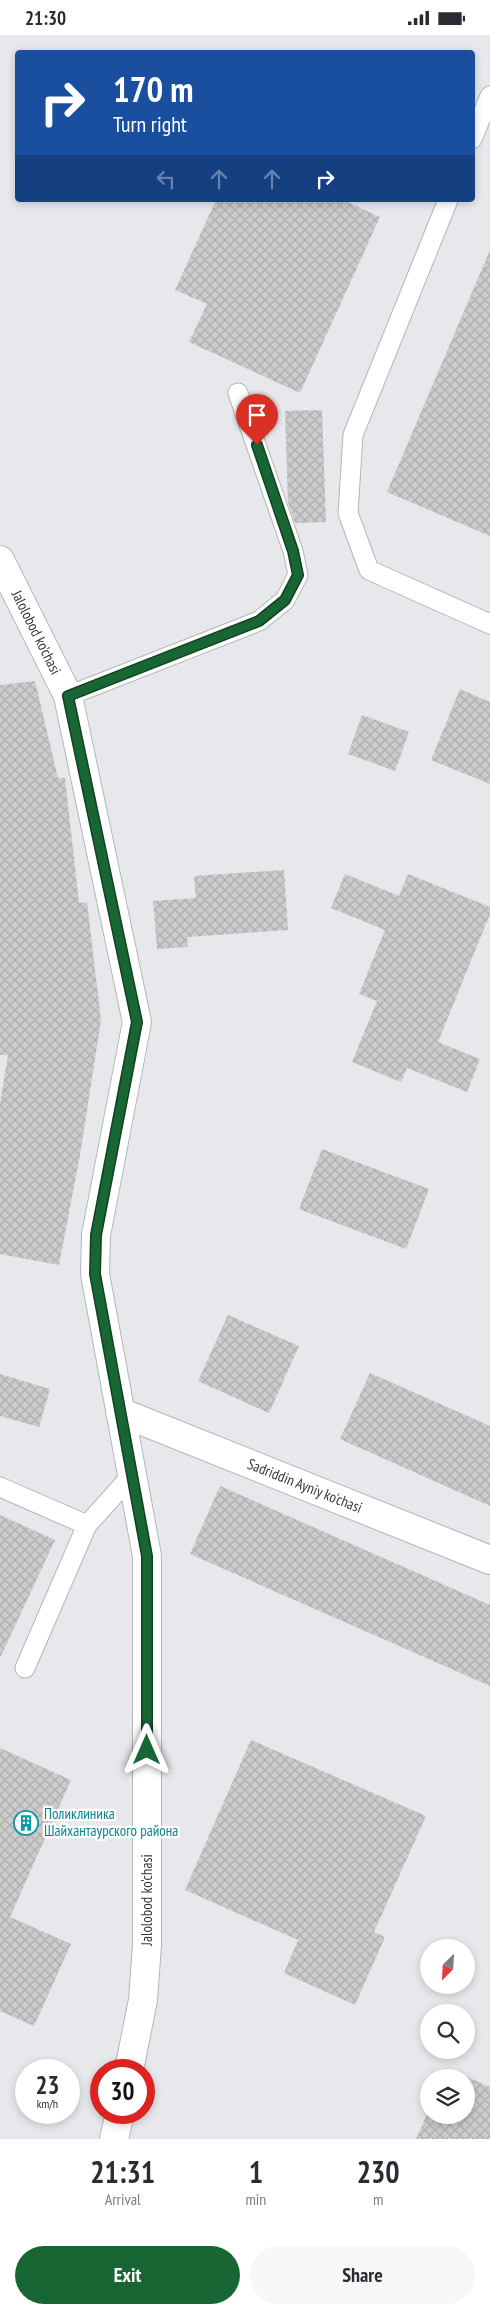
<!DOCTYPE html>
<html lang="en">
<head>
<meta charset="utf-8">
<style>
	:root { --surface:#fff; --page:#f7f7f7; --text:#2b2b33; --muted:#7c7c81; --accent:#196635 }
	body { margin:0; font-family:"PT Sans Narrow",sans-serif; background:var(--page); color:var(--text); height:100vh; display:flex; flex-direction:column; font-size:19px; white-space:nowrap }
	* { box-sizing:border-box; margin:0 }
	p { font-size:16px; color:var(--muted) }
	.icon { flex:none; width:28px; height:28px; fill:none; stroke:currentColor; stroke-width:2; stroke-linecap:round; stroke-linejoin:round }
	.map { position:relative; height:2104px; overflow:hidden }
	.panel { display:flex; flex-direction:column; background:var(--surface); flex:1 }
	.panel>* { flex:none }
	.hud { position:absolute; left:15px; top:15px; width:460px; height:152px; border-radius:5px; box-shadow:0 2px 8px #0003; background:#1a4fa0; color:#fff; overflow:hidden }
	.needle { width:32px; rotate:204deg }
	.buttons { position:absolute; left:420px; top:1904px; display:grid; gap:10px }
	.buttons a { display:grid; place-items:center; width:55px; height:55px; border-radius:50%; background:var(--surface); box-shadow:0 2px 8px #0003; font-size:25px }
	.speed { position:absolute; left:15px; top:2024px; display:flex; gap:10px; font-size:25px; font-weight:700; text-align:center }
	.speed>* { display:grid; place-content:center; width:65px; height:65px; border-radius:50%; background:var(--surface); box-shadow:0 2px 8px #0003; line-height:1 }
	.speed small { font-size:12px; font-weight:400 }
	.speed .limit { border:8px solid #d22; background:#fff; color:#111 }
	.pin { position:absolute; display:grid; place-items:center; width:42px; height:42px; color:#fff; margin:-51px -21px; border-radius:50% 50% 50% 0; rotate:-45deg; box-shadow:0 0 5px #0007 }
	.pin .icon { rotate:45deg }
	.me { position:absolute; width:55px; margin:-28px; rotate:0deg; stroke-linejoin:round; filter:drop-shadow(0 0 4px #0008) }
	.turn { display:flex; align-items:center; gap:18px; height:105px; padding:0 15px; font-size:22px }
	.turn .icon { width:65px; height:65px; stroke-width:2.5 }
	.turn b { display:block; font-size:35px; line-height:42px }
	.lanes { display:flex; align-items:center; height:48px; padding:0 15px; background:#0003; justify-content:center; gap:25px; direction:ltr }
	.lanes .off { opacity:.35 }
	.eta { display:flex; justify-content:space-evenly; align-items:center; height:85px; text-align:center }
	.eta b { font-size:30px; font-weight:800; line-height:35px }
	.primary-button { display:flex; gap:10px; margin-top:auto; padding:10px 15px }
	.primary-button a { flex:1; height:58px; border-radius:30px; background:var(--accent); color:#fff; font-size:20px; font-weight:800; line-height:58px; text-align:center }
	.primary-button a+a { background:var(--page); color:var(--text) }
	.status { display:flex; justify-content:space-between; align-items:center; height:35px; padding:0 25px; background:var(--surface); direction:ltr }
	.status svg { height:14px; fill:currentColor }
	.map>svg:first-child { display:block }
</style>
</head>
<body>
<div class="status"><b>21:30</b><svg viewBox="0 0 49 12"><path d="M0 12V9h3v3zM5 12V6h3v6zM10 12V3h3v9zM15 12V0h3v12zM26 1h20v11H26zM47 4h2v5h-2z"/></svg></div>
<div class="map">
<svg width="490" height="2104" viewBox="0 0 490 2104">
	<defs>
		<pattern id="building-cross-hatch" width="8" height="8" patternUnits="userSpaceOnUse" patternTransform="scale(1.25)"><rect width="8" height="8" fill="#cdcacc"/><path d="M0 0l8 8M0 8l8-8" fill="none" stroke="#b1aeb0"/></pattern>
	</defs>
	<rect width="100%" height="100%" fill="#e7e8eb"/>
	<path fill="url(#building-cross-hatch)" d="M 216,165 L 343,165 L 380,182 L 300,358 L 189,307 L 207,269 L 175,255 Z
		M 490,215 L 490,501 L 387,457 Z
		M 322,375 L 326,487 L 295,488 L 288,467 L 285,376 Z
		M 35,646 L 58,743 L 65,743 L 79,868 L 87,867 L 101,985 L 80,1120 L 59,1230 L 0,1219 L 0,1069 L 8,1020 L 0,1020 L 0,650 Z
		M 460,654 L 490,667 L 490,749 L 431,725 Z
		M 362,680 L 409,697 L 395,736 L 348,719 Z
		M 284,835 L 288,895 L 187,902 L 188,912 L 157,914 L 153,866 L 196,863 L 194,841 Z
		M 345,839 L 399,861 L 408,839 L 490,872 L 490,879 L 438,1007 L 480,1024 L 467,1057 L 407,1033 L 401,1047 L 352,1027 L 377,966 L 359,959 L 385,895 L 331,873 Z
		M 322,1114 L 429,1154 L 406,1214 L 299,1174 Z
		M 228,1280 L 299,1311 L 269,1378 L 198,1346 Z
		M 370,1338 L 490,1391 L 490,1471 L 340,1404 Z
		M 0,1339 L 50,1354 L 39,1392 L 0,1381 Z
		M 220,1451 L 490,1570 L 490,1651 L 190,1519 Z
		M 0,1480 L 55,1505 L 0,1623 Z
		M 251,1705 L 426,1781 L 374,1897 L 385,1902 L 355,1970 L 284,1938 L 298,1905 L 185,1855 Z
		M 0,1713 L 71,1745 L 10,1882 L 71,1909 L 34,1991 L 0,1976 Z
		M 447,2033 L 490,2052 L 490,2104 L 416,2104 L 429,2075 L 429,2080 L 466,2080 L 466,2042 L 443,2042 Z"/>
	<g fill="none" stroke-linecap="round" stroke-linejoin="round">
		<defs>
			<path id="lane" d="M 472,104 L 490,61
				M 448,165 L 353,400 L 348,478 L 369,535 L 490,589
				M 68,661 L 259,586 L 285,565 L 298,540 L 293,516 L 238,358
				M 0,1452 L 87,1490
				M 25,1633 L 87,1490 L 132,1440"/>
			<g id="street">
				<path id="s1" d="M 0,525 L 68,661 L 137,987 L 96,1200 L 95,1239 L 147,1521 L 147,1910 L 143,1965 L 129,2035"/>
				<path id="s2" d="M 120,1377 L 490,1525"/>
				<path d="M 114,2104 L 120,2078"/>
			</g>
		</defs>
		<use href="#lane" stroke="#b4b6b8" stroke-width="21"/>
		<use href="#street" stroke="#b4b6b8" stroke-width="30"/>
		<use href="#lane" stroke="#fff" stroke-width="19"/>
		<use href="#street" stroke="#fff" stroke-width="28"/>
	</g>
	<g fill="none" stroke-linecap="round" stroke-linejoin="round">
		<defs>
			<path id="route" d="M 147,1715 L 147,1521 L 95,1239 L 96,1200 L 137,987 L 68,661 L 259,586 L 285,565 L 298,540 L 293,516 L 257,410"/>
		</defs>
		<use href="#route" stroke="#104222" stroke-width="12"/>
		<use href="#route" stroke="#196635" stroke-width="9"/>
	</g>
	<defs>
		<symbol id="building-ring" viewBox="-11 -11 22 22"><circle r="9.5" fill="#fff" stroke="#0f9aa8" stroke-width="1.5"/><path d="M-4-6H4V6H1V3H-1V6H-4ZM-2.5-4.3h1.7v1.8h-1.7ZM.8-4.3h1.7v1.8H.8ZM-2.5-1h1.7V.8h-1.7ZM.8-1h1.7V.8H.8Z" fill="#0f9aa8"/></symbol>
	</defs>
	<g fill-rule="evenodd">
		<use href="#building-ring" x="12" y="1774" width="28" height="28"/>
	</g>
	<g text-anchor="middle" stroke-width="4.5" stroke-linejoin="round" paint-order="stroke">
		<g font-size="15" fill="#373839" stroke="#fff">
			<text dy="5" stroke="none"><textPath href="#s1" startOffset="81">Jalolobod ko'chasi</textPath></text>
			<text dy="5" stroke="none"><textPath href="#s2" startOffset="199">Sadriddin Ayniy ko'chasi</textPath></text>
			<text transform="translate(147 1865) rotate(-90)" y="5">Jalolobod ko'chasi</text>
		</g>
		<g font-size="15" fill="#0d838f" stroke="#fff" text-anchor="start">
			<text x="44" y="1784">Поликлиника<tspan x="44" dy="17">Шайхантаурского района</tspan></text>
		</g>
	</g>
</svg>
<div class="buttons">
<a><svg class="needle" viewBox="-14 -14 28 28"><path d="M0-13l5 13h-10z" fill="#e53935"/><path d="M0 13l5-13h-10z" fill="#7c7c81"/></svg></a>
<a><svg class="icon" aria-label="search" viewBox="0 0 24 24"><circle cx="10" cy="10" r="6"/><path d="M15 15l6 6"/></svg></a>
<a><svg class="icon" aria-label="layers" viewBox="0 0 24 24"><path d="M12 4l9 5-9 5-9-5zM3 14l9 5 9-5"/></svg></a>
</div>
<div class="speed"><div>23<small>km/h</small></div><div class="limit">30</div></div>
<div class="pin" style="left:257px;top:410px;background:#d93025"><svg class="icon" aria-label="arrive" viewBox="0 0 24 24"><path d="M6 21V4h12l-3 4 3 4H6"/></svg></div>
<svg class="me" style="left:147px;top:1715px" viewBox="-20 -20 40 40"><path d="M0-17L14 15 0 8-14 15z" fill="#196635" stroke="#fff" stroke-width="4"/></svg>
<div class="hud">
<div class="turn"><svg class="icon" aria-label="right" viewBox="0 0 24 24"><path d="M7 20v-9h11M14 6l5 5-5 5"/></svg><div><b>170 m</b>Turn right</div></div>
<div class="lanes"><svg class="icon off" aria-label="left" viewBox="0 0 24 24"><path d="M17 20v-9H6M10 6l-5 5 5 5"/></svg><svg class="icon off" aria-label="ahead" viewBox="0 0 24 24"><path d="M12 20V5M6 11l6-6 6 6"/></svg><svg class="icon off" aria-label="ahead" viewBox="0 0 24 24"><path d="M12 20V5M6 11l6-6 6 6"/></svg><svg class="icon" aria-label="right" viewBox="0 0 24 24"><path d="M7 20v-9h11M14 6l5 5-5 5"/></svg></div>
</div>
</div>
<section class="panel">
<div class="eta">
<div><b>21:31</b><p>Arrival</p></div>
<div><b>1</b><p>min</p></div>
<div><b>230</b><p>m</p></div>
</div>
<div class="primary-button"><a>Exit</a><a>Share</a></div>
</section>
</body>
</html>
